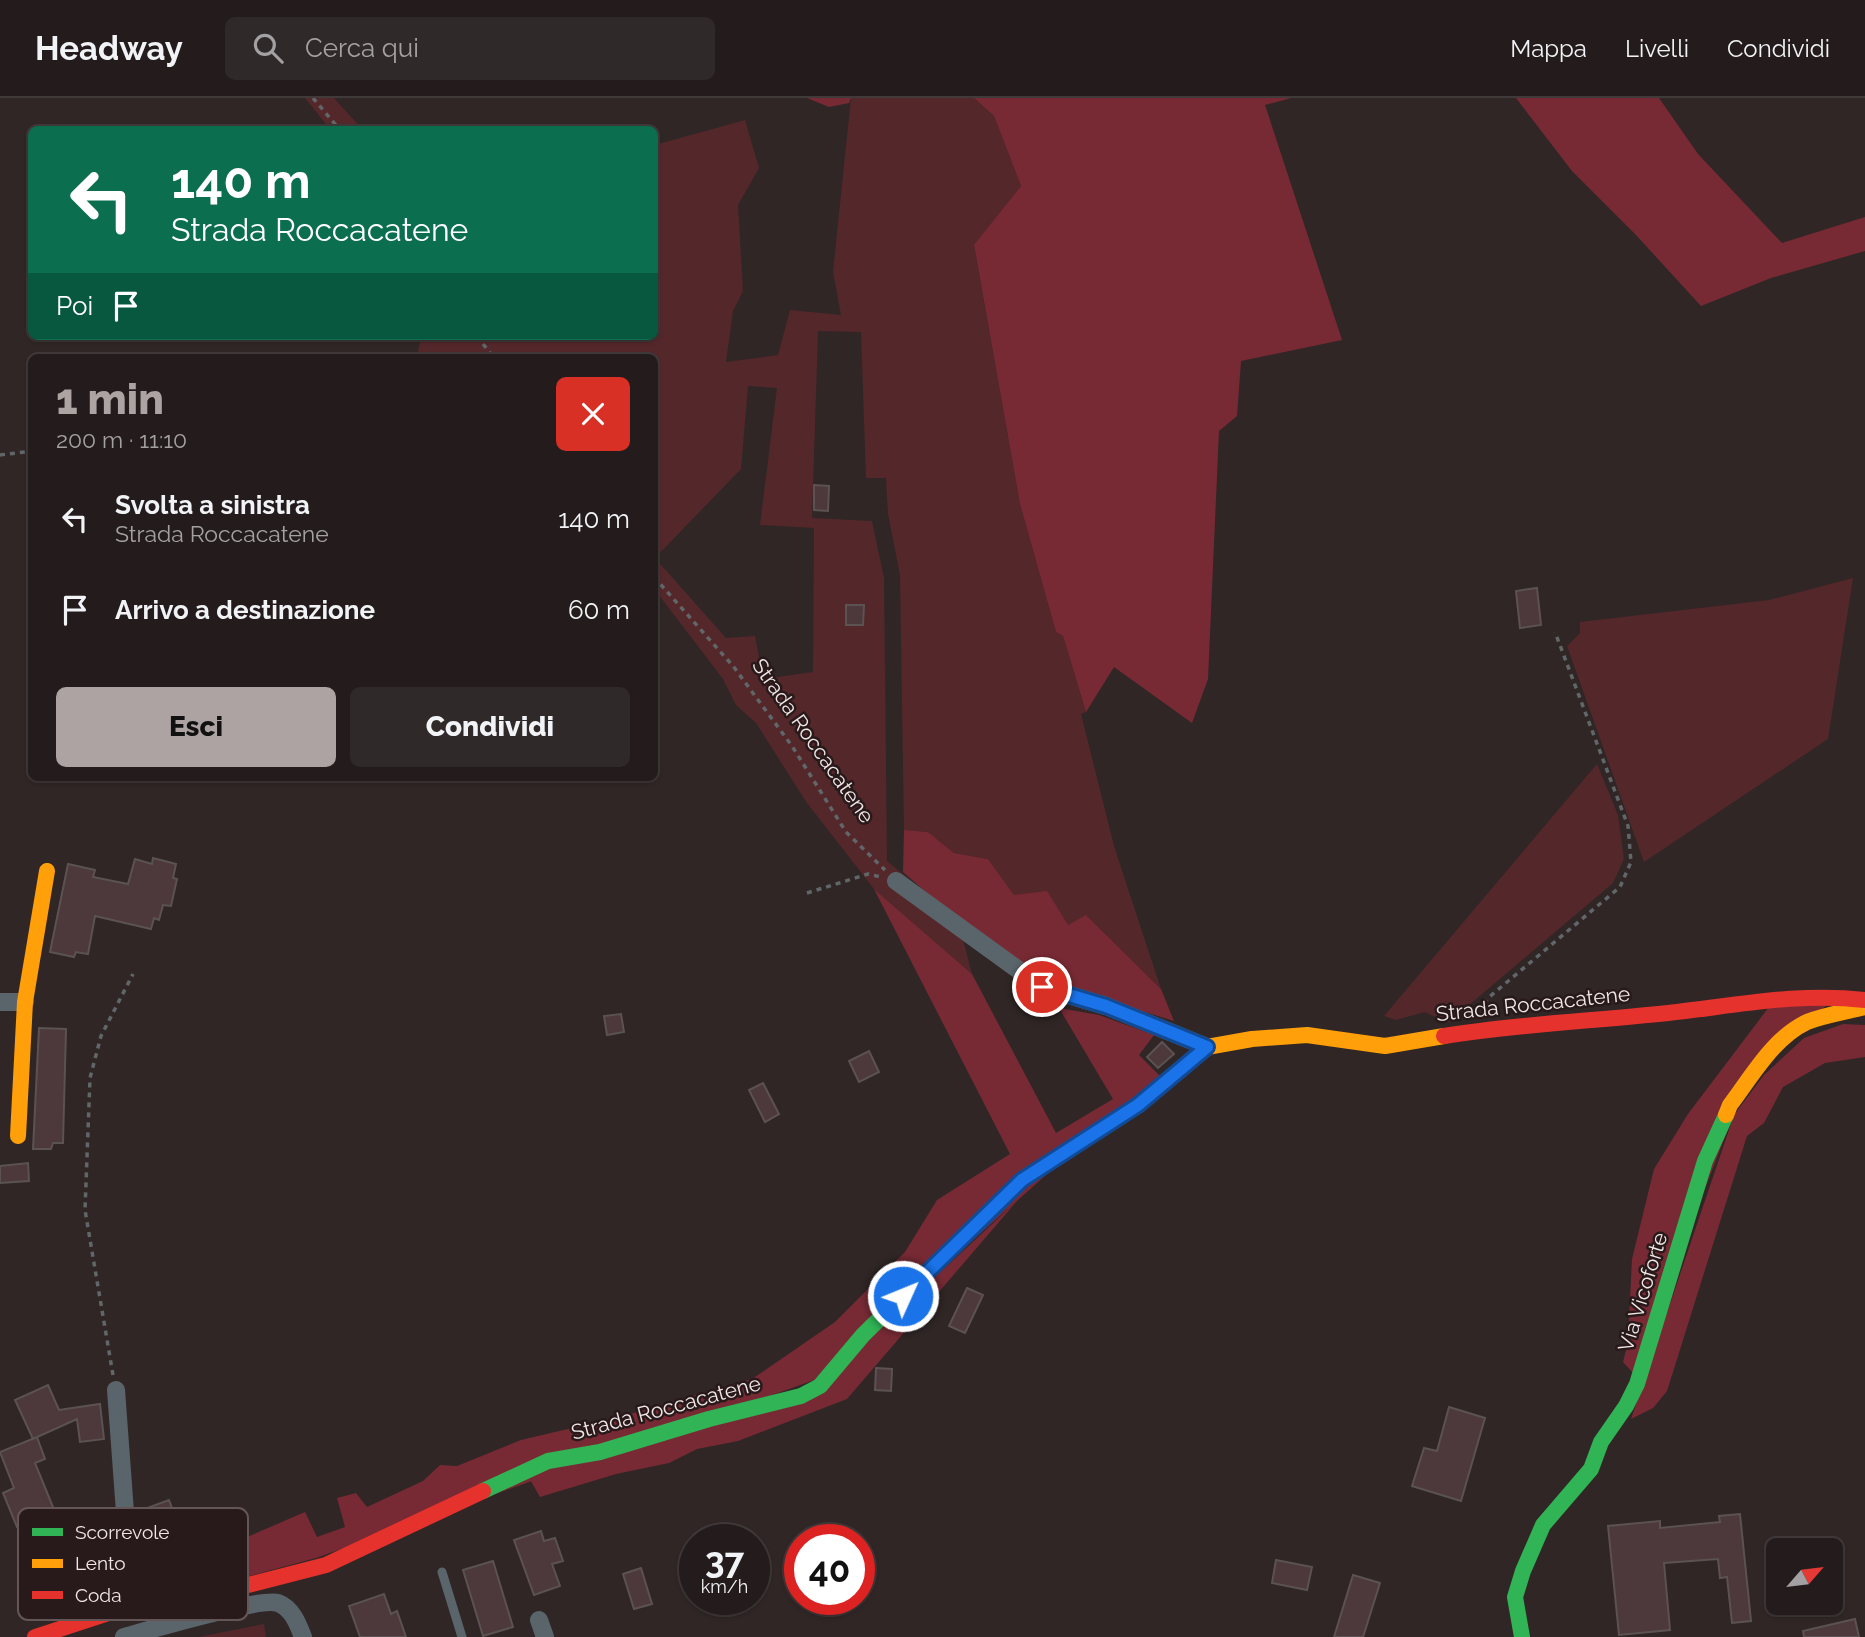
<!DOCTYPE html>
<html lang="it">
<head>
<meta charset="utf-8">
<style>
	:root { --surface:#241c1c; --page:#302929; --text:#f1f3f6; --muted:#a3a1a3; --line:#413a3b; --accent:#ada3a3 }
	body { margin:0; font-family:Raleway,sans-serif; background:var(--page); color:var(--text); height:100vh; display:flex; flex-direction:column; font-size:26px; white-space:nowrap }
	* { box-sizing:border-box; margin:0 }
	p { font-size:23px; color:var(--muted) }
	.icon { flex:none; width:38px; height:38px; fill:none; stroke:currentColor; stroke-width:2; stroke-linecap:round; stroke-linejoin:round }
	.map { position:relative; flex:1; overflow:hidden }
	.details { position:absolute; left:28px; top:256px; width:630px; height:427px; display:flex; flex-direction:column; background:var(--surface); border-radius:10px; box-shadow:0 2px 5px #0004,0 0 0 2px var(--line) }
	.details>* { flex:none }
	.guide { position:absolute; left:28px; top:28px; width:630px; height:214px; border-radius:10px; box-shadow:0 2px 5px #0004,0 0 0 2px var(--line); background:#0b6e4f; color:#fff; overflow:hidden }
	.needle { width:46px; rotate:62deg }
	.tools { position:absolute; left:1766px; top:1440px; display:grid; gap:14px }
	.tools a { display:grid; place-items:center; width:77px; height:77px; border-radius:10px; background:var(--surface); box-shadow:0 2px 5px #0004,0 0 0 2px var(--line); font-size:35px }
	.speed { position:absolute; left:679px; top:1426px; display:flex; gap:14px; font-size:35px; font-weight:700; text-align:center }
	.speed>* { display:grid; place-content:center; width:91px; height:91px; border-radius:50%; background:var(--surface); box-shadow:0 2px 5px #0004,0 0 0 2px var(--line); line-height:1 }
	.speed small { font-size:18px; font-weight:400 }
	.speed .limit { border:10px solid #d22; background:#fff; color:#111 }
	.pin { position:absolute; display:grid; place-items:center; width:60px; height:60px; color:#fff; margin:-30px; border:4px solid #fff; border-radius:50%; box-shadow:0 2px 7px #0007 }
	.me { position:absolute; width:77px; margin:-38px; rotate:46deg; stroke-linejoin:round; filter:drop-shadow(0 0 5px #0008) }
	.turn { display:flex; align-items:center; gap:24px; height:147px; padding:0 28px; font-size:32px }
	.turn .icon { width:91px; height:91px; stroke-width:2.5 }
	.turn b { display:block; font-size:49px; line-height:60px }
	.then { display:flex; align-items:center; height:66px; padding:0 28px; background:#0003; gap:14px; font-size:26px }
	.round { display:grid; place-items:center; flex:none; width:74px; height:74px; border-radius:10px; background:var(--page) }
	.headline { display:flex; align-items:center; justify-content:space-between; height:119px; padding:0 28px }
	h1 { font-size:42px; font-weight:800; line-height:52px; color:var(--accent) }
	.button { display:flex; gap:14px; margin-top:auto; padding:14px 28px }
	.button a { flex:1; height:80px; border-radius:10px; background:var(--accent); color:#111; font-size:28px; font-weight:800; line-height:80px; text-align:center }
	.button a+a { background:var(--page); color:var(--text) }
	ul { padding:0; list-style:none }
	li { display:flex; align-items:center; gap:21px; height:91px; padding:0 28px }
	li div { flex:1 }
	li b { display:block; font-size:26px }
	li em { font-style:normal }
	header { display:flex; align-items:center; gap:42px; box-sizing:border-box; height:98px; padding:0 35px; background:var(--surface); border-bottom:2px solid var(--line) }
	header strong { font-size:33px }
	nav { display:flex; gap:38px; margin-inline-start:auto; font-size:24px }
	.search { width:490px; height:63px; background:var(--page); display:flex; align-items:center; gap:18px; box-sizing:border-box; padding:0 24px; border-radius:10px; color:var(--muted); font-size:26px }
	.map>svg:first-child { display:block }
</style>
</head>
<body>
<header>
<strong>Headway</strong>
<div class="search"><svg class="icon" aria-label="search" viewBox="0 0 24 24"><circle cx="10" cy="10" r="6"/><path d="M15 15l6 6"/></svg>Cerca qui</div>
<nav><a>Mappa</a><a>Livelli</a><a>Condividi</a></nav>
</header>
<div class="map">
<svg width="1865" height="1539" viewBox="0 0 1865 1539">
	<rect width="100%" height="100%" fill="#302626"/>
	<path fill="#54272b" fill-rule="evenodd" d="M 305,0 L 334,0 L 362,31 L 330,31 Z
		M 851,0 L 974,0 L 994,18 L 1021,88 L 974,148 L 1020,406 L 1056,534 L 1063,538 L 1086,614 L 1081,616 L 1114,748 L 1161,891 L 1087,818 L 1068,827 L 1014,797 L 988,761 L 954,755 L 928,734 L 904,732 L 900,477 L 888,416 L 886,380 L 866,380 L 861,234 L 818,233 L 812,420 L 872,423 L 884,480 L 887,763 L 958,822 L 972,876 L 874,791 L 807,705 L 756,625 L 736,607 L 723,581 L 655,492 L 654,259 L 417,259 L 421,238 L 654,238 L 655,47 L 745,22 L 759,70 L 738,107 L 743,193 L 733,213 L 726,264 L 778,257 L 790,212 L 841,217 L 833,174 ZM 748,288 L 777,290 L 760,427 L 814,430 L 813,574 L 763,581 L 755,538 L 726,540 L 655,460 L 741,371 Z
		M 1853,480 L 1828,641 L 1644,764 L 1567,548 L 1580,535 L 1580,524 L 1769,502 Z
		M 1597,666 L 1618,717 L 1624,761 L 1613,785 L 1448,925 L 1425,914 L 1396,922 L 1384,918 Z
		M 264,1526 L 266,1539 L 199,1539 Z"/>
	<path fill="#782a34" d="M 807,0 L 851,0 L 849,5 L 829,9 Z
		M 974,0 L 1291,0 L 1265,7 L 1342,242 L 1241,263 L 1237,318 L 1219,333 L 1208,581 L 1192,625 L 1114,569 L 1086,614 L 1063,538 L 1056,534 L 1020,406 L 974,147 L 1021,88 L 994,18 Z
		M 1516,0 L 1659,0 L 1698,56 L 1782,145 L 1865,119 L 1865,153 L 1771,180 L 1701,208 L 1636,137 L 1572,73 Z
		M 904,732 L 928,734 L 954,755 L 988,761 L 1014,797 L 1047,793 L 1068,827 L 1086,817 L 1161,891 L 1174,923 L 1048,884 L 958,822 L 903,774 Z
		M 874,791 L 972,876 L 1056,1035 L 1113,1001 L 1059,910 L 1099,917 L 1154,937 L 1139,957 L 1160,978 L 1119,1012 L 817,1281 L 316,1460 L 216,1487 L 203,1458 L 305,1414 L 317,1439 L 345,1429 L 337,1400 L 356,1395 L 367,1409 L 423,1383 L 440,1367 L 457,1368 L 521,1342 L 623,1318 L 752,1281 L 835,1224 L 905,1154 L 937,1102 L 1010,1056 Z
		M 1772,905 L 1830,905 L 1755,962 L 1633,1275 L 1623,1264 L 1628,1245 L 1632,1161 L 1654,1071 L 1688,1016 Z
		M 1843,926 L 1865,927 L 1865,959 L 1825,965 L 1783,989 L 1764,1025 L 1747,1038 L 1667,1293 L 1653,1310 L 1631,1321 L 1734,1017 L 1764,977 L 1804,940 Z
		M 1017,1103 L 847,1301 L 738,1343 L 697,1351 L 669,1365 L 616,1376 L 540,1399 L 528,1378 L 801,1303 Z"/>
	<path fill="#4d383b" stroke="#5b5253" stroke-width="2" d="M 814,387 L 829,388 L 828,413 L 814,412 Z
		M 1537,490 L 1541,527 L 1520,530 L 1516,493 Z
		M 846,507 L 864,507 L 863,527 L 846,527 Z
		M 153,760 L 176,766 L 173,780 L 177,781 L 171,808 L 163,807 L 159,822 L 154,820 L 151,831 L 95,818 L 88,856 L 76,854 L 74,859 L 50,854 L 68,766 L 95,772 L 93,779 L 128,786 L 135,761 L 152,766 Z
		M 621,916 L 624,934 L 607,937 L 604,918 Z
		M 39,930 L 66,931 L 63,1045 L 53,1045 L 51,1051 L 33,1051 Z
		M 1162,944 L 1174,956 L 1158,970 L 1147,959 Z
		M 869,953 L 879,974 L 859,984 L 849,963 Z
		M 763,985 L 779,1016 L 765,1024 L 749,992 Z
		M 28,1065 L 29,1083 L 0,1085 L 0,1068 Z
		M 967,1190 L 983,1197 L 965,1235 L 949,1228 Z
		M 876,1270 L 892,1271 L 891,1293 L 875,1292 Z
		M 48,1287 L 59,1312 L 100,1306 L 104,1341 L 80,1344 L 77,1321 L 33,1341 L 15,1302 Z
		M 1449,1309 L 1485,1320 L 1461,1403 L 1412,1388 L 1424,1350 L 1437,1353 Z
		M 37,1339 L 45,1361 L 35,1365 L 55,1414 L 17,1429 L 3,1395 L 14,1390 L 0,1354 Z
		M 169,1402 L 182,1437 L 144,1451 L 139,1436 L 144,1434 L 136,1414 Z
		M 1740,1416 L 1751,1523 L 1732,1525 L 1727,1479 L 1720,1480 L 1718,1461 L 1664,1465 L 1670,1532 L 1619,1537 L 1608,1428 L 1660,1423 L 1660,1430 L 1720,1424 L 1719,1418 Z
		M 541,1433 L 544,1443 L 555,1440 L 563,1463 L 552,1466 L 560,1488 L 534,1497 L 514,1442 Z
		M 1276,1462 L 1312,1469 L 1307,1492 L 1272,1485 Z
		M 493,1463 L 513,1529 L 483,1538 L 463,1472 Z
		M 641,1470 L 652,1506 L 634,1511 L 623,1476 Z
		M 1353,1477 L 1380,1485 L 1363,1539 L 1334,1539 Z
		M 384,1496 L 391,1516 L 397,1513 L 406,1539 L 360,1539 L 349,1508 Z
		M 1855,1521 L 1859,1539 L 1804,1539 L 1803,1533 Z"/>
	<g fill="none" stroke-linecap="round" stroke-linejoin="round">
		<path stroke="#616669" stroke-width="3.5" stroke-dasharray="5 5" stroke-linecap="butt" d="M 313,0 L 340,32
			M 477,238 L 493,259
			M 0,357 L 32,353
			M 654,479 L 733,568 L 792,648 L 846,734 L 885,772
			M 807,795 L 868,776 L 881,779
			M 1475,911 L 1620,789 L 1631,764 L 1628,728 L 1555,534
			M 113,1277 L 85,1112 L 90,980 L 101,938 L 133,876"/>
		<path stroke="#5a656b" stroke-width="9" d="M 442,1474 L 462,1539"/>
		<path stroke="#5a656b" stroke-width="18" d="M 896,783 L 1042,889 L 1106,908 L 1207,949
			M 0,904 L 25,904
			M 116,1292 L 132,1509
			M 539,1522 L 545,1539
			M 124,1539 C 149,1532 261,1499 278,1505 C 292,1510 298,1526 303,1539"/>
		<path stroke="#30b455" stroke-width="16" d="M 483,1393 L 548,1363 L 600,1354 L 709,1321 L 801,1298 L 820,1288 L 863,1237 L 971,1131
			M 1522,1539 L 1515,1499 L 1523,1473 L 1543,1427 L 1591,1371 L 1601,1344 L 1626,1308 L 1637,1286 L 1705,1063 L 1726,1017"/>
		<path stroke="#ff9f0a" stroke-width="16" d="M 1726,1017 L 1730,1007 C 1752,978 1773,940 1807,924 C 1825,917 1846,914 1865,909
			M 18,1038 L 25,904 L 47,773
			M 971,1131 L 1022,1082 L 1138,1007 L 1207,949 L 1252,941 L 1307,937 L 1385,948 L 1444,938"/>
		<path stroke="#e5322d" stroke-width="16" d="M 1444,938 C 1518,926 1593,923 1668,915 C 1734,908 1798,894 1865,902
			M 35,1539 L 118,1512 L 244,1488 L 326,1467 L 483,1393"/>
	</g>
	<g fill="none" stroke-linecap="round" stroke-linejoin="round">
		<defs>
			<path id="route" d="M 903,1198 L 1022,1082 L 1138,1007 L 1207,949 L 1106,908 L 1042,889"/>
		</defs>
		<use href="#route" stroke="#114b97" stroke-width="18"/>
		<use href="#route" stroke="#1a73e8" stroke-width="12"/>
	</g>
	<g text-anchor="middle" stroke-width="5" stroke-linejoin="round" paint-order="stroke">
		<g font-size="21" fill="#f1e6e6" stroke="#28191a">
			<text transform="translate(813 643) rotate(55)" y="7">Strada Roccacatene</text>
			<text transform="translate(1533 906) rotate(-6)" y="7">Strada Roccacatene</text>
			<text transform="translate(1643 1194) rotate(-73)" y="7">Via Vicoforte</text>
			<text transform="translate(666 1310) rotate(-15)" y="7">Strada Roccacatene</text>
		</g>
	</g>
	<rect x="18" y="1410" width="230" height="112" rx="10" fill="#28191a" stroke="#645657" stroke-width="2"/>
	<rect x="32" y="1430" width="31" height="8" fill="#30b455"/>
	<rect x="32" y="1461" width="31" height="9" fill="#ff9f0a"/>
	<rect x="32" y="1493" width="31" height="8" fill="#e5322d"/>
	<g font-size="19" fill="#f1e6e6">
		<text x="75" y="1441">Scorrevole</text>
		<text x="75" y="1472">Lento</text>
		<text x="75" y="1504">Coda</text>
	</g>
</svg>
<div class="tools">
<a><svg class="needle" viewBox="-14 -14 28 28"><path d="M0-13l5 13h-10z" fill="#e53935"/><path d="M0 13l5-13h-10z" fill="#a3a1a3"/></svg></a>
</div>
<div class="speed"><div>37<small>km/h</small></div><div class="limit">40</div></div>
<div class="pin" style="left:1042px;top:889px;background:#d93025"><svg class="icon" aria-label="arrive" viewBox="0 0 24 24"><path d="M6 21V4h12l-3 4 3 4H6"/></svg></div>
<svg class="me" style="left:903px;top:1198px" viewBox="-20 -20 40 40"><circle r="17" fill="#1a73e8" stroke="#fff" stroke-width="3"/><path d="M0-11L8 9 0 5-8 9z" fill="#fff"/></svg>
<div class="guide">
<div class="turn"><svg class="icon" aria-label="left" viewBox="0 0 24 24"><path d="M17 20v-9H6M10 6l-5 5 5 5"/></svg><div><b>140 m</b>Strada Roccacatene</div></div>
<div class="then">Poi<svg class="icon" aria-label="arrive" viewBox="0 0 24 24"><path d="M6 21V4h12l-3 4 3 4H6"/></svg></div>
</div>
<section class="details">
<div class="headline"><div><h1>1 min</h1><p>200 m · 11:10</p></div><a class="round" style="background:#d93025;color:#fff"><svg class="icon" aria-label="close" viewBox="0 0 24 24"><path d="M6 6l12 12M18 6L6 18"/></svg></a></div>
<ul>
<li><svg class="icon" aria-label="left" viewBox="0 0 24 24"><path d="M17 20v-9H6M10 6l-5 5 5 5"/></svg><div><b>Svolta a sinistra</b><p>Strada Roccacatene</p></div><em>140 m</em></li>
<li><svg class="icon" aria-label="arrive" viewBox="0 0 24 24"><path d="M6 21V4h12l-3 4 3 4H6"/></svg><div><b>Arrivo a destinazione</b></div><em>60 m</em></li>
</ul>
<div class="button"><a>Esci</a><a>Condividi</a></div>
</section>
</div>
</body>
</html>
